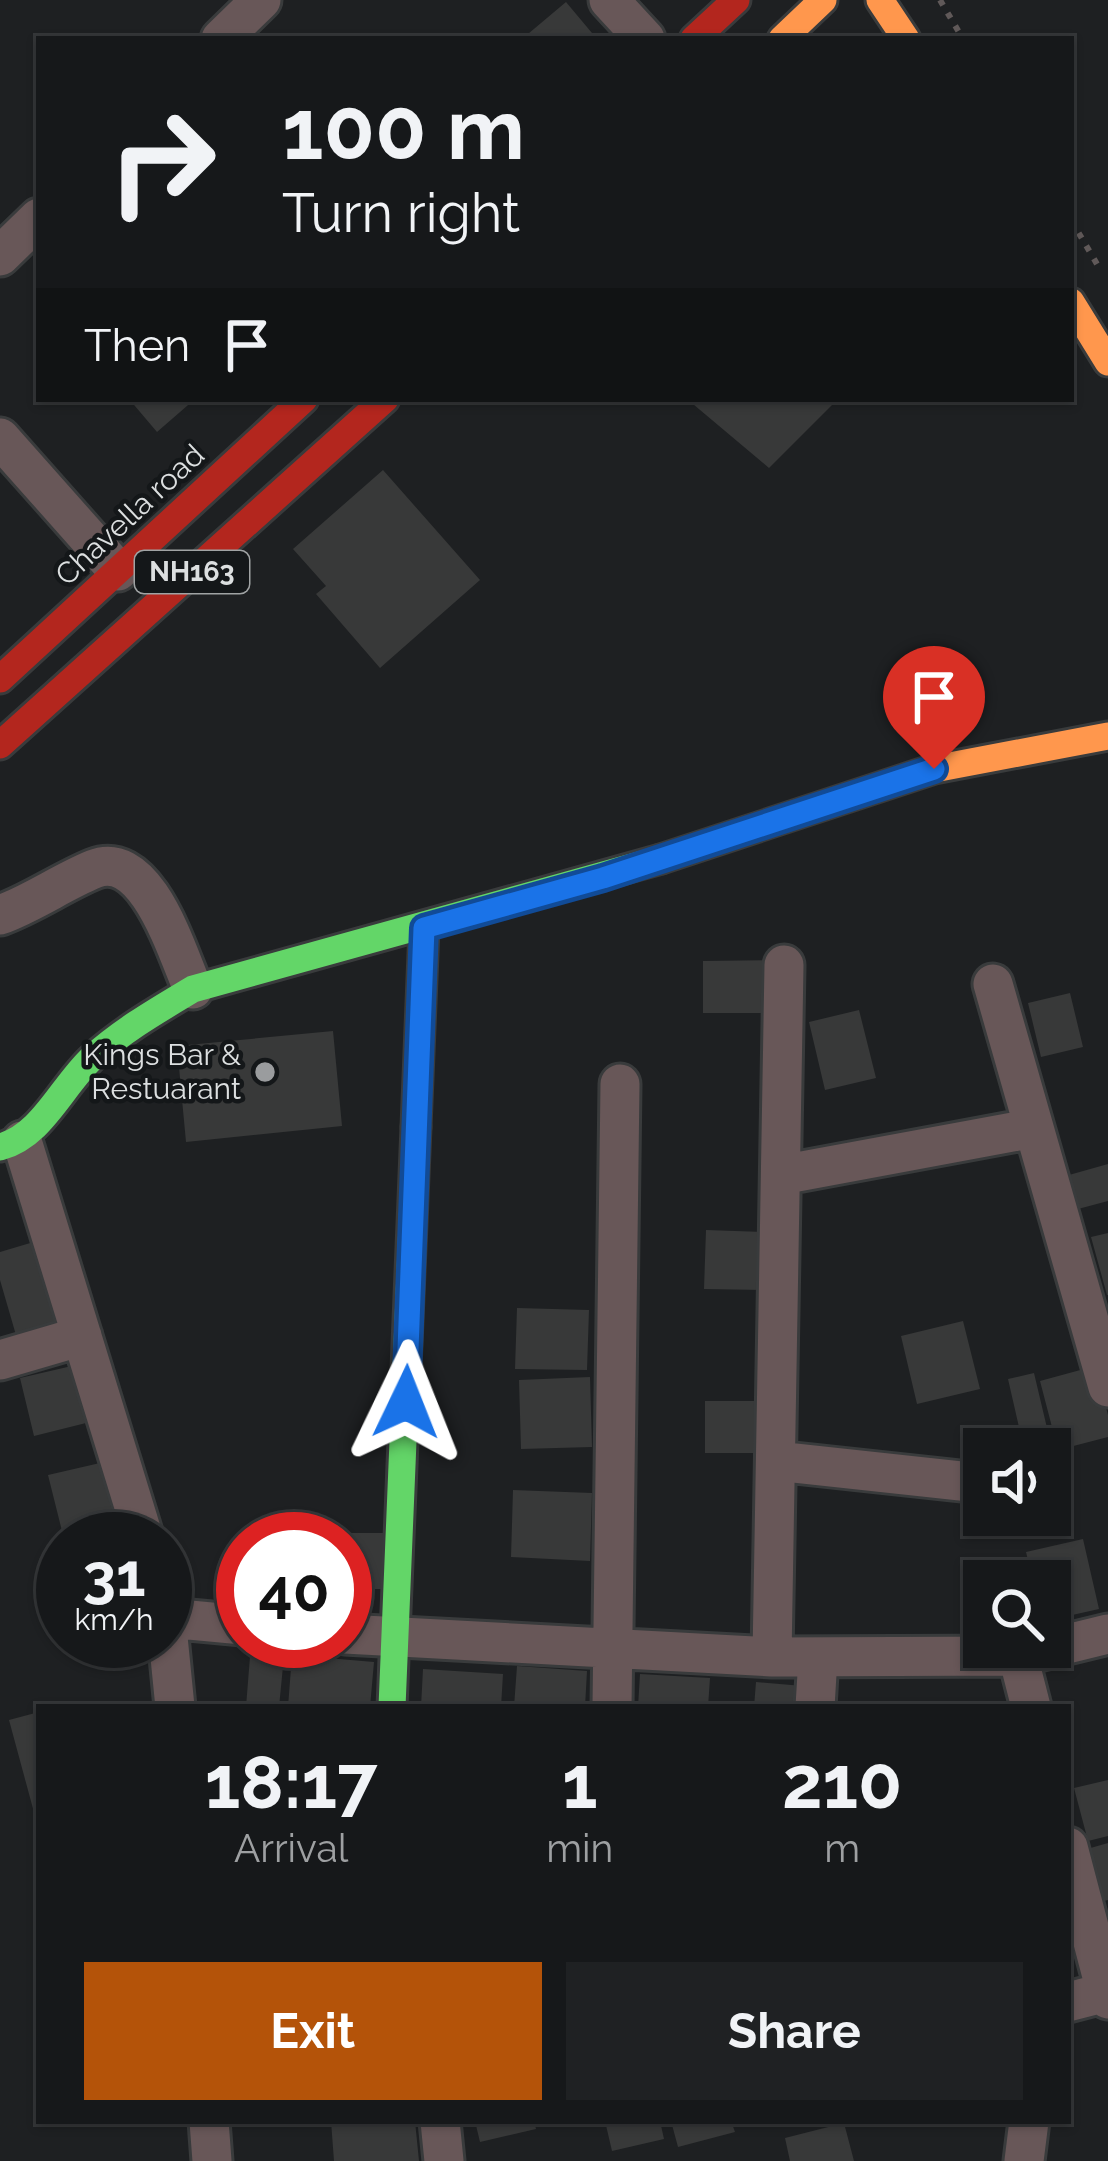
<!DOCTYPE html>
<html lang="en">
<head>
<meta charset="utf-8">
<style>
	:root { --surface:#16181a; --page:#1f2123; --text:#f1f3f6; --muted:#9ea0a2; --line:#353739; --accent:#b45309 }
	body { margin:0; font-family:Raleway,sans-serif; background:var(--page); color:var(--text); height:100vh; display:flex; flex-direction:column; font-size:45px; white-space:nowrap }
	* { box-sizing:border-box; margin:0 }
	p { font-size:39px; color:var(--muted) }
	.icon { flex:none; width:66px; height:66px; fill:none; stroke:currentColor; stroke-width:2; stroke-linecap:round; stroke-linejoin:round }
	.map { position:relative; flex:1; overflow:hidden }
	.drawer { position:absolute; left:36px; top:1704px; width:1035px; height:420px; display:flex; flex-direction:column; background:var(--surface); border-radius:0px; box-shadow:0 3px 9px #0004,0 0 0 3px var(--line) }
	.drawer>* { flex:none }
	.banner { position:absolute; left:36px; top:36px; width:1038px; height:366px; border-radius:0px; box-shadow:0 3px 9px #0004,0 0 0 3px var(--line); background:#16181a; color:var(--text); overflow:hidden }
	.fabs { position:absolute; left:963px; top:1428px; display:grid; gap:24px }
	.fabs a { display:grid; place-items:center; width:108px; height:108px; border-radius:0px; background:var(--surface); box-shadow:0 3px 9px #0004,0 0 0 3px var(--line); font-size:60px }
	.speed { position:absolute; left:36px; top:1512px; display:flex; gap:24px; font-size:60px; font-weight:700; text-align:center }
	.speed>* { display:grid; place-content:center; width:156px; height:156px; border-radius:50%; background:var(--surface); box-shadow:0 3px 9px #0004,0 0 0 3px var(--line); line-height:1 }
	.speed small { font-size:30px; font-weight:400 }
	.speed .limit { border:18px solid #d22; background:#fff; color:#111 }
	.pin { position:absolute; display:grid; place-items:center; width:102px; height:102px; color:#fff; margin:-123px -51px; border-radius:50% 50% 50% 0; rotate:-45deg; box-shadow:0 0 12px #0007 }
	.pin .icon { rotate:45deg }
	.me { position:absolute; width:132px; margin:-66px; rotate:2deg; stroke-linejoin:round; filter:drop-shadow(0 0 9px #0008) }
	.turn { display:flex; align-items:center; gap:42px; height:252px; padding:0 48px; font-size:54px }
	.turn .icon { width:156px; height:156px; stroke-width:2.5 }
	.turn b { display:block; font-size:84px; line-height:102px }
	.then { display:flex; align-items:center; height:114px; padding:0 48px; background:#0003; gap:24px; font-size:45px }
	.eta { display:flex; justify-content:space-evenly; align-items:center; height:204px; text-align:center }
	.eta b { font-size:72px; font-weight:700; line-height:84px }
	.action { display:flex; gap:24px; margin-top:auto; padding:24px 48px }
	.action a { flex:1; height:138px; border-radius:0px; background:var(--accent); color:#fff; font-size:48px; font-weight:700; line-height:138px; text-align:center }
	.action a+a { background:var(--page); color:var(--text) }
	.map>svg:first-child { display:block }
</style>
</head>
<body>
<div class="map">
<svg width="1108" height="2161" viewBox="0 0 1108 2161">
	<rect width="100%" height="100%" fill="#1e2022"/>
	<path fill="#383939" d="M 566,2 L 597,39 L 522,39 Z
		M 129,399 L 195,399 L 157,432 Z
		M 687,399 L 838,399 L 769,468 Z
		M 383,470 L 480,580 L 380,668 L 316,594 L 326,586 L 293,549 Z
		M 773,960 L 773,1013 L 703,1013 L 703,961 Z
		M 1070,993 L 1083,1047 L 1041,1057 L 1028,1003 Z
		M 859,1010 L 876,1078 L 825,1090 L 809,1022 Z
		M 333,1031 L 342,1126 L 186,1142 L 177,1046 Z
		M 1108,1164 L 1108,1201 L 1078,1209 L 1069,1175 Z
		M 706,1230 L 767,1232 L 766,1290 L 704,1289 Z
		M 1108,1233 L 1108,1295 L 1107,1295 L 1091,1237 Z
		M 37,1241 L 63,1329 L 18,1342 L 0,1280 L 0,1252 Z
		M 517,1308 L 589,1310 L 587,1370 L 515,1369 Z
		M 963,1321 L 980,1389 L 917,1404 L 901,1336 Z
		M 76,1365 L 90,1422 L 34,1436 L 20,1378 Z
		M 1095,1366 L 1108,1415 L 1108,1437 L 1058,1450 L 1040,1381 Z
		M 1034,1373 L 1052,1449 L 1024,1449 L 1008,1379 Z
		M 590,1377 L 592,1447 L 521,1449 L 519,1380 Z
		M 705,1401 L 764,1401 L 764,1453 L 705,1453 Z
		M 100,1463 L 119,1539 L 64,1539 L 48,1475 Z
		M 513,1490 L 592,1493 L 590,1561 L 511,1557 Z
		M 298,1533 L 383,1533 L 383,1589 L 345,1589 L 345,1539 L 298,1539 Z
		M 1083,1539 L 1099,1609 L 1050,1620 L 1050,1581 L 1033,1581 L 1026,1552 Z
		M 251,1644 L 285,1646 L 279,1707 L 246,1707 Z
		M 292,1655 L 374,1662 L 370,1707 L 288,1707 Z
		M 517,1666 L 587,1671 L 585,1707 L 514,1707 Z
		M 423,1669 L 503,1674 L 501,1707 L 421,1707 Z
		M 640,1674 L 710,1678 L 708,1707 L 638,1707 Z
		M 756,1682 L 803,1686 L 801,1707 L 754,1707 Z
		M 39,1712 L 39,1815 L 35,1816 L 9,1720 Z
		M 1108,1780 L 1108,1836 L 1088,1841 L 1074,1788 Z
		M 1108,1843 L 1108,1900 L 1100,1902 L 1087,1849 Z
		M 331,2121 L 415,2121 L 419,2161 L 334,2161 Z
		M 475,2121 L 534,2121 L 536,2129 L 480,2142 Z
		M 605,2121 L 660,2121 L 664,2139 L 612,2151 Z
		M 671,2121 L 731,2121 L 735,2132 L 678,2147 Z
		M 844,2123 L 854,2161 L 790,2161 L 785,2138 Z"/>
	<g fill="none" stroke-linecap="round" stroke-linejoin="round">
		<defs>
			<path id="street" d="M 609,0 L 645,39
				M 221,39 L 261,0
				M 0,256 L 39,218
				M 0,438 L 118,571
				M 0,915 C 33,903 62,882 94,869 C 147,848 177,953 193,989
				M 993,984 L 1108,1387
				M 22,1141 L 144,1539
				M 781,1175 L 1034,1128
				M 0,1360 L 82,1336
				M 776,1461 L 970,1482
				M 165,1607 L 175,1707
				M 168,1618 L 243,1625
				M 345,1634 L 772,1657 L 1018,1656 L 1108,1634
				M 1018,1656 L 1031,1707
				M 772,1657 L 784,965
				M 612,1707 L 620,1084
				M 815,1707 L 818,1657
				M 1068,1847 L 1108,1999
				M 1068,2002 L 1106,1992
				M 209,2121 L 212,2161
				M 440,2121 L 444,2161
				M 1024,2161 L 1029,2121"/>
			<path id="fast" d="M 0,1147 C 42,1136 61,1087 92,1058 C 123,1030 158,1010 193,989 L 661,859
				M 392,1707 L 416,1127"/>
			<path id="slow" d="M 880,0 L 906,39
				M 782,39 L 823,0
				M 1071,302 L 1108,362
				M 661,859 L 934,769 L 1108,736"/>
			<path id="jam" d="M 694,39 L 736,0
				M 0,679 L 304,399
				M 0,745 L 385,399
				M 416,1127 L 424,929"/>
		</defs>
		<use href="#street" stroke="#393b3c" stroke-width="45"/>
		<use href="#fast" stroke="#393b3c" stroke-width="33"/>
		<use href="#slow" stroke="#393b3c" stroke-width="33"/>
		<use href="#jam" stroke="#393b3c" stroke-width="33"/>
		<path stroke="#605959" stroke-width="6" stroke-dasharray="6 9" stroke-linecap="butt" d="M 940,0 L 963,39
			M 1071,220 L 1097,264"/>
		<use href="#street" stroke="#685758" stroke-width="39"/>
		<use href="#fast" stroke="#63d668" stroke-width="27"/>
		<use href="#slow" stroke="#ff974d" stroke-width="27"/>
		<use href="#jam" stroke="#b3261e" stroke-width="27"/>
	</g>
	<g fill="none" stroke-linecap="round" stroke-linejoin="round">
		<defs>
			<path id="route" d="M 406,1402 L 424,928 L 603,878 L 934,769"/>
		</defs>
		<use href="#route" stroke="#114b97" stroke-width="30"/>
		<use href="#route" stroke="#1a73e8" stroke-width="21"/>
	</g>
	<circle fill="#9a9c9e" stroke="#141719" stroke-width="4.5" cx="265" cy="1072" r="12"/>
	<g text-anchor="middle" stroke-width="9" stroke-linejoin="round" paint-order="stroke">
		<rect fill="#141719" stroke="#a0a3a4" stroke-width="3" x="135" y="551" width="114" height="42" rx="9"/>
		<g font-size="27" font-weight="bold" fill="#dcdfe0">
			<text x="192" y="581">NH163</text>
		</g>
		<g font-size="30" fill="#dcdfe0" stroke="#141719">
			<text transform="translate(130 515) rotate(-43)" y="10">Chavella road</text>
		</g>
		<g font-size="30" fill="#dcdfe0" stroke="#141719" text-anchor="end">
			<text x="241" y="1065">Kings Bar &amp;<tspan x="241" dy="34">Restuarant</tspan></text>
		</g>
	</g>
</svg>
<div class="fabs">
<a><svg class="icon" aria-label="sound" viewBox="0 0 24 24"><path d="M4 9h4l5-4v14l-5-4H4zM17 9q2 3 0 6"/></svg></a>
<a><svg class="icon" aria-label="search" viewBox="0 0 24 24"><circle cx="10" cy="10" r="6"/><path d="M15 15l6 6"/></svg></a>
</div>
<div class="speed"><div>31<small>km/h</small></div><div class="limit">40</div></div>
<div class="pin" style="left:934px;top:769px;background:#d93025"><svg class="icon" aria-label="arrive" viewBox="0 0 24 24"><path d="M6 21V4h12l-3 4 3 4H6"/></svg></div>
<svg class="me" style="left:406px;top:1402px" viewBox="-20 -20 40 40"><path d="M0-17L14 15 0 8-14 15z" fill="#1a73e8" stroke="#fff" stroke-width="4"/></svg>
<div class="banner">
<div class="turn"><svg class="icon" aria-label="right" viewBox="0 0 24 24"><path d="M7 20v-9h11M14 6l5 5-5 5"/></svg><div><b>100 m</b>Turn right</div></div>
<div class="then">Then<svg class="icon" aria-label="arrive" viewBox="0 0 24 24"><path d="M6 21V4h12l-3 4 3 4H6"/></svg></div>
</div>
<section class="drawer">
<div class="eta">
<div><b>18:17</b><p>Arrival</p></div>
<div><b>1</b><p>min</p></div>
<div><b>210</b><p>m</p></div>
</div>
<div class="action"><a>Exit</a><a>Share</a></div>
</section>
</div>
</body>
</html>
